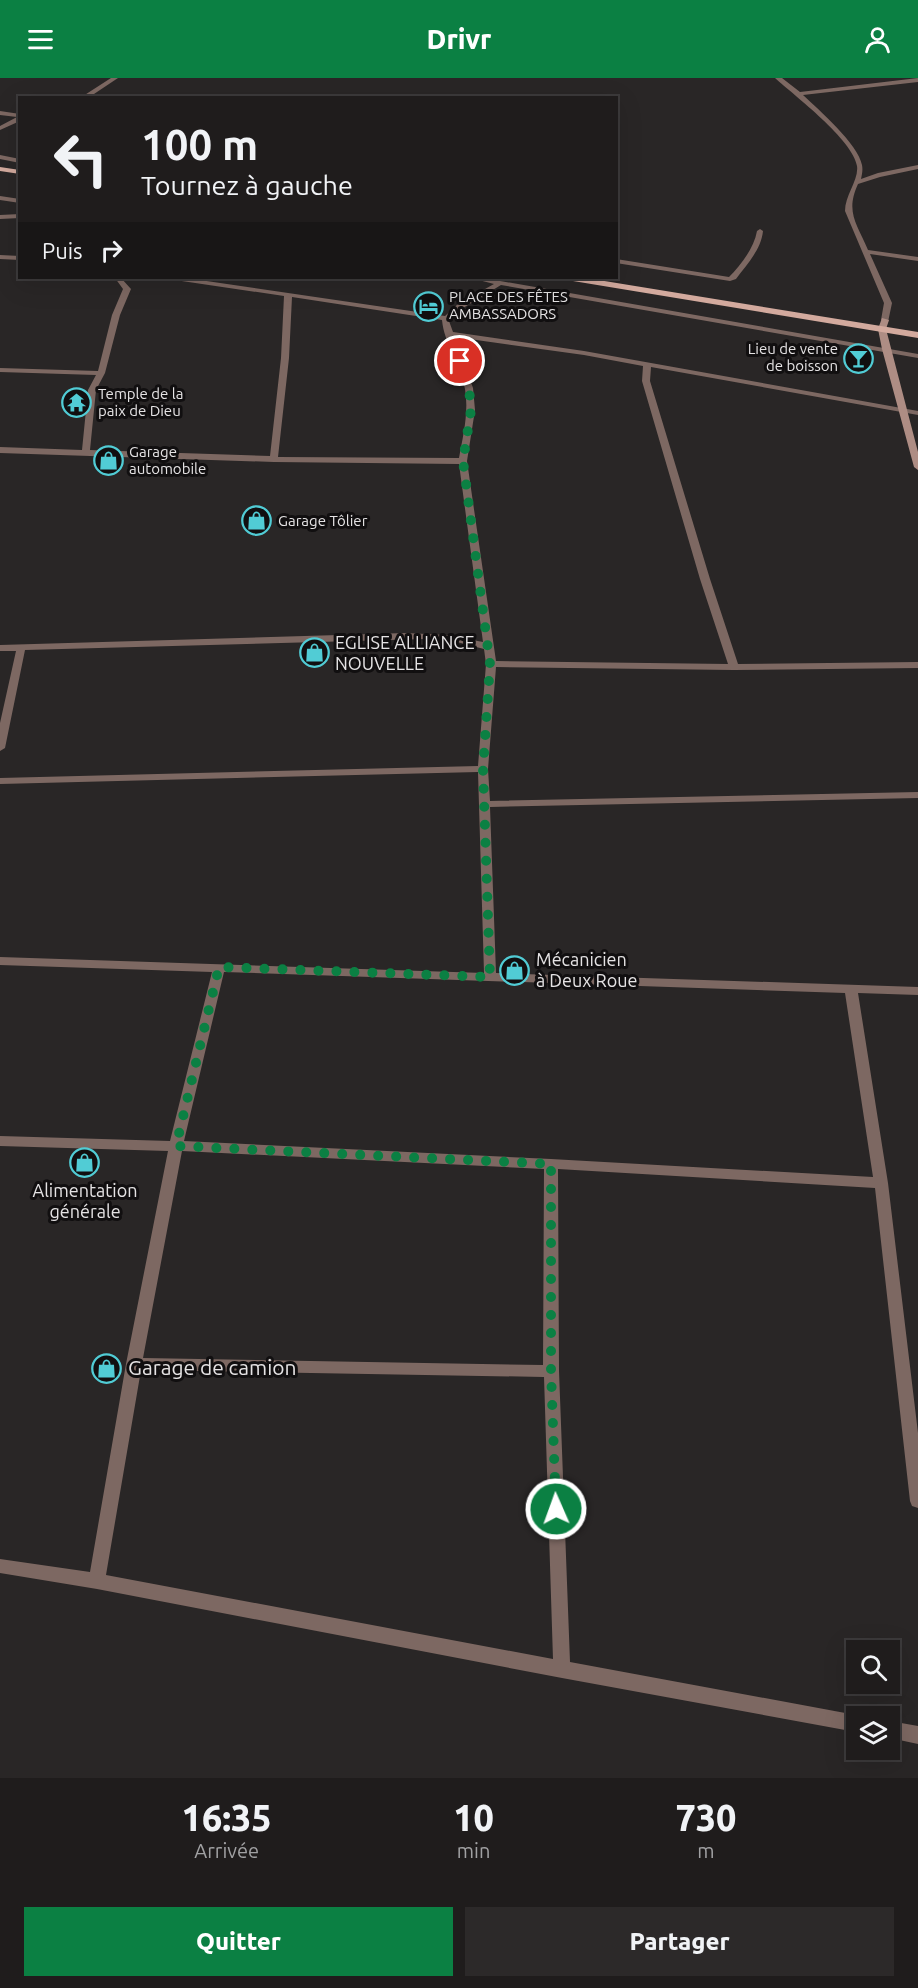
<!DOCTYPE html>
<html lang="fr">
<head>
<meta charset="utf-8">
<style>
	:root { --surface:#1f1c1c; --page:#2c2929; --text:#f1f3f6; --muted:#a1a1a3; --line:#3c3a3b; --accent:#0b8043 }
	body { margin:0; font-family:Ubuntu,sans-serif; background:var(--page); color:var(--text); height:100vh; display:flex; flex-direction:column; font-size:22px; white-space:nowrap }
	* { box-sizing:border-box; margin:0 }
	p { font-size:20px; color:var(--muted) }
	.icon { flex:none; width:33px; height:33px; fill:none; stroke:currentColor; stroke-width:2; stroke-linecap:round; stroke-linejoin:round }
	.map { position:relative; height:1700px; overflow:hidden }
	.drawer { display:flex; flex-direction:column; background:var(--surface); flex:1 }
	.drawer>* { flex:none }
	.top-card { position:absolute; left:18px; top:18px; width:600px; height:183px; border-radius:0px; box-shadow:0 6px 24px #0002,0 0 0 2px var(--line); background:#1f1c1c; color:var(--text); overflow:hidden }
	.controls { position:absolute; left:846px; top:1562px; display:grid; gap:12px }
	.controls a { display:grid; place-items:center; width:54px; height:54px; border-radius:0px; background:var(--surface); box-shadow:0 6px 24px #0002,0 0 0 2px var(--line); font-size:30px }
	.pin { position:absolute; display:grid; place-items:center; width:51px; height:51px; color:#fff; margin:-26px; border:3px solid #fff; border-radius:50%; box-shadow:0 2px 6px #0007 }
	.me { position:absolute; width:66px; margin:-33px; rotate:358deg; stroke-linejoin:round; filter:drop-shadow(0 0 4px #0008) }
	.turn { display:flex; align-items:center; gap:21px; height:126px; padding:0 24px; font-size:27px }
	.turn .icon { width:78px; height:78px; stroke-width:2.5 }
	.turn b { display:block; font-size:42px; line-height:51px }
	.then { display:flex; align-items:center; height:57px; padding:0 24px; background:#0003; gap:12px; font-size:22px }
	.eta { display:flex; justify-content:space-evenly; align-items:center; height:102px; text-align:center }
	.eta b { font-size:36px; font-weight:800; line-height:42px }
	.action { display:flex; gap:12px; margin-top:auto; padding:12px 24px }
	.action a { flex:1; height:69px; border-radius:0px; background:var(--accent); color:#fff; font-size:24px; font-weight:800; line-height:69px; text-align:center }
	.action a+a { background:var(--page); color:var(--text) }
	header { display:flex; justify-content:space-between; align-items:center; height:78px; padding:0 24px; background:var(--accent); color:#fff; font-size:27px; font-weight:800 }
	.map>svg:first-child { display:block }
</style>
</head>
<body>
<header><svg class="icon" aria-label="menu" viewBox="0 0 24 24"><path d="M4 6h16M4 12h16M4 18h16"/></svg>Drivr<svg class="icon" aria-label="person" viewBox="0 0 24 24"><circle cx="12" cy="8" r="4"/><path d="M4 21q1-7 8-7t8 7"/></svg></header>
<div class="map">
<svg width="918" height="1700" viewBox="0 0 918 1700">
	<rect width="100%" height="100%" fill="#292626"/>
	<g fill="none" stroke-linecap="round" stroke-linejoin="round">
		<path fill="#7d6862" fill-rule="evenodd" d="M 111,0 L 118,0 L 88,20 L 80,20 Z
			M 775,0 L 782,0 L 800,14 L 918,0 L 918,4 L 803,17 C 819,32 858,66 862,87 C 863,92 862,96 861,101 L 878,95 L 918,87 L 918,91 L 880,99 L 858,106 C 845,134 857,146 868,172 L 918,179 L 918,183 L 870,176 L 892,225 L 888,244 L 881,242 L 884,225 L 845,133 C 845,117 859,102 857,88 C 853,62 795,18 775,0 Z
			M 0,33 L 20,36 L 20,43 L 0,52 L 0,48 L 17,39 L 0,37 Z
			M 0,77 L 20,81 L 20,85 L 0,81 Z
			M 0,118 L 20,121 L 20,125 L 0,122 Z
			M 20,136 L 20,140 L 0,141 L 0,137 Z
			M 760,151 L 763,153 C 761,172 747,186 736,201 L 730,203 L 616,185 L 616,181 L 729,199 C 741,187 754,170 757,153 Z
			M 0,177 L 20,178 L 20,182 L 0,181 Z
			M 115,200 L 121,200 L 131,211 L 120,237 L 105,295 L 96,312 L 90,372 L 270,378 L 281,280 L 284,218 L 175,202 L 172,200 L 186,200 L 445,238 L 458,226 L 494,206 L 471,200 L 483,200 L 918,276 L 918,280 L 501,207 L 463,230 L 449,243 L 453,254 L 584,273 L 918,333 L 918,337 L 651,289 L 650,303 L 710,501 L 738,586 L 918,584 L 918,590 L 734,592 L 496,589 L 488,691 L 490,723 L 918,714 L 918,720 L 490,729 L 496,895 L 918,909 L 918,917 L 858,915 L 888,1105 L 918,1355 L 918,1430 L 912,1428 L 910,1423 L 875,1110 L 558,1091 L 559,1293 L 570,1584 L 856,1637 L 856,1654 L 562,1600 L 97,1511 L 0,1495 L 0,1481 L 90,1494 L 126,1286 L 168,1073 L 0,1068 L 0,1058 L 170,1063 L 212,894 L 0,887 L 0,879 L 484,895 L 478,694 L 0,706 L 0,700 L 478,688 L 486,586 L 484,571 L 457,564 L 427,561 L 25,572 L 5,670 L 0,673 L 0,645 L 16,573 L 0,573 L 0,567 L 406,555 L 447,557 L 483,564 L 459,386 L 274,384 L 0,375 L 0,369 L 82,372 L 88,312 L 96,297 L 0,294 L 0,290 L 98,293 L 112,237 L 123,211 ZM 292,219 L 442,242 C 444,265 461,288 465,311 C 469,334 463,358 459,380 L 278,379 L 289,280 ZM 455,259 L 584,277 L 643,288 L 642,303 L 700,501 L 728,586 L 496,583 L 467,383 L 475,332 L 473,310 ZM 224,894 L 845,915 L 873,1099 L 551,1081 L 184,1063 ZM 182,1073 L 544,1091 L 543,1287 L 143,1280 ZM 141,1292 L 544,1299 L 553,1581 L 106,1497 Z
			M 890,1643 L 918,1648 L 918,1666 L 890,1660 Z"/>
		<path fill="#ae8d84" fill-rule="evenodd" d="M 882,240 L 889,242 L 886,251 L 918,374 L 918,392 L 914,389 L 882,271 L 878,251 Z"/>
		<path fill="#d3aa9e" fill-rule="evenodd" d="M 0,89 L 20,92 L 20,96 L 0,93 Z
			M 569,200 L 586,200 L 918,254 L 918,260 L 573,203 Z"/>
	</g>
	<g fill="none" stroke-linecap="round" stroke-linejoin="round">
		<path stroke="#0b8043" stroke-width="10" stroke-dasharray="0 18" d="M 460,283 L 469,310 L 471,332 L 463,383 L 490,586 L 483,691 L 490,899 L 219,889 L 176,1068 L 551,1086 L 551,1293 L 556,1431"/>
	</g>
	<defs>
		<symbol id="hotel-ring" viewBox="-11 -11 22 22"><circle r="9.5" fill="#110f10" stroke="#51ccd5" stroke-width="1.5"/><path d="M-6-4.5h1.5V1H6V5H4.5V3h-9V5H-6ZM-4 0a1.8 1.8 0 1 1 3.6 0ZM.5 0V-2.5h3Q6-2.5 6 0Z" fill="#51ccd5"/></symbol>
		<symbol id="bar-ring" viewBox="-11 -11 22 22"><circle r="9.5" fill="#110f10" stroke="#51ccd5" stroke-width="1.5"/><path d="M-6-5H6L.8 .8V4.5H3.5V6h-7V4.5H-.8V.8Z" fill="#51ccd5"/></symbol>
		<symbol id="temple-ring" viewBox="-11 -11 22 22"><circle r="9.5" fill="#110f10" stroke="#51ccd5" stroke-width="1.5"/><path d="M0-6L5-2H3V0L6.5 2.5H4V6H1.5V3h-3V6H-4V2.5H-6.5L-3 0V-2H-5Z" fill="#51ccd5"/></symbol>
		<symbol id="shop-ring" viewBox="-11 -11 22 22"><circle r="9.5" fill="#110f10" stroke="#51ccd5" stroke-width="1.5"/><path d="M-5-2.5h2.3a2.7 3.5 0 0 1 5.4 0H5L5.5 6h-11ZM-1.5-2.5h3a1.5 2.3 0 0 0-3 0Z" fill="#51ccd5"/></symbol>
	</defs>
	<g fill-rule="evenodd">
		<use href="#hotel-ring" x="412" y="212" width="33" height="33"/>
		<use href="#bar-ring" x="842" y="264" width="33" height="33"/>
		<use href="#temple-ring" x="60" y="308" width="33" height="33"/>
		<use href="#shop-ring" x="92" y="366" width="33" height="33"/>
		<use href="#shop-ring" x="240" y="426" width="33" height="33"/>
		<use href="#shop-ring" x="298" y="558" width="33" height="33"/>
		<use href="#shop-ring" x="498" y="876" width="33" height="33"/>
		<use href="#shop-ring" x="68" y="1068" width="33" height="33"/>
		<use href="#shop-ring" x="90" y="1274" width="33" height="33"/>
	</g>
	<g text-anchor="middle" stroke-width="6" stroke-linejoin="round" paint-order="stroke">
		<g font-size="15" fill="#e5e3e4" stroke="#110f10" text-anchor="start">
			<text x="449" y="224">PLACE DES FÊTES<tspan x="449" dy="17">AMBASSADORS</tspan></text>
			<text x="838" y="276" text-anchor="end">Lieu de vente<tspan x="838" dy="17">de boisson</tspan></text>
			<text x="98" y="321">Temple de la<tspan x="98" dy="17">paix de Dieu</tspan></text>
			<text x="129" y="379">Garage<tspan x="129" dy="17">automobile</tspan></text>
			<text x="278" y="448">Garage Tôlier</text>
		</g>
		<g font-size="18" fill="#e5e3e4" stroke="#110f10" text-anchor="start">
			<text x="335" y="571">EGLISE ALLIANCE<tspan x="335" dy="21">NOUVELLE</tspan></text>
			<text x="536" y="888">Mécanicien<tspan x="536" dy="21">à Deux Roue</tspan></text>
			<text x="85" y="1119" text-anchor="middle">Alimentation<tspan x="85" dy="21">générale</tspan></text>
		</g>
		<g font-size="21" fill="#e5e3e4" stroke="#110f10" text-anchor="start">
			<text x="128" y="1297">Garage de camion</text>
		</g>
	</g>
</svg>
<div class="controls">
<a><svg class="icon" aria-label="search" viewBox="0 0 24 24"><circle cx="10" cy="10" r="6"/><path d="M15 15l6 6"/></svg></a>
<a><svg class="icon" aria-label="layers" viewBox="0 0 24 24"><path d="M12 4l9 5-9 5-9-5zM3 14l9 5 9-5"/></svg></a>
</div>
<div class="pin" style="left:460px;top:283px;background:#d93025"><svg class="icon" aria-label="arrive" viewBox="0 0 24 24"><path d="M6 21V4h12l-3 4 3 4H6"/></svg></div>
<svg class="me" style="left:556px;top:1431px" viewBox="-20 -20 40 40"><circle r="17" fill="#0b8043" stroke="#fff" stroke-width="3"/><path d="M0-11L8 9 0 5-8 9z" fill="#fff"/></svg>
<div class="top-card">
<div class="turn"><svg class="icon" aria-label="left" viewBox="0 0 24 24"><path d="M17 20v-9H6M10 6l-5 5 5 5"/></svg><div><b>100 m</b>Tournez à gauche</div></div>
<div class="then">Puis<svg class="icon" aria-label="right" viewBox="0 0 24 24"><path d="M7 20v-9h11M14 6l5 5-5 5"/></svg></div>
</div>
</div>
<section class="drawer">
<div class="eta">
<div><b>16:35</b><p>Arrivée</p></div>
<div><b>10</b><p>min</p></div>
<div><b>730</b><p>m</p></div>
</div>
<div class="action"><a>Quitter</a><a>Partager</a></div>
</section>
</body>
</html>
